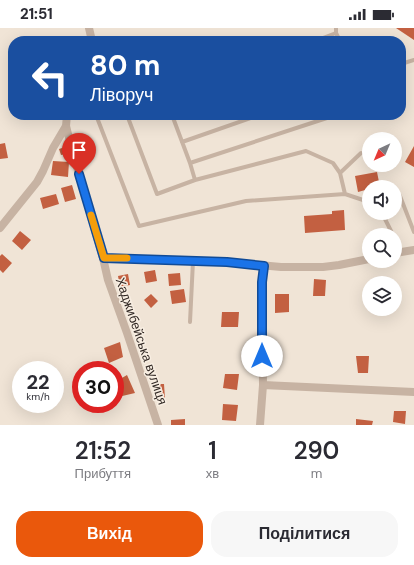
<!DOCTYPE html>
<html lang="uk">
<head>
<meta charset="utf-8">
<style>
	:root { --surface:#fff; --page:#f7f7f7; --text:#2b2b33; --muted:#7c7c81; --accent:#ea580c }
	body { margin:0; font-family:"DM Sans",sans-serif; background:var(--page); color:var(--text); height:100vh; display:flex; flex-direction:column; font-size:15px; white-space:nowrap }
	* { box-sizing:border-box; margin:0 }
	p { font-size:13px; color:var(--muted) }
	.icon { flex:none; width:22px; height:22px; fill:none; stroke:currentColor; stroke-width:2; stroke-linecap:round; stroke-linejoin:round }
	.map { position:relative; height:397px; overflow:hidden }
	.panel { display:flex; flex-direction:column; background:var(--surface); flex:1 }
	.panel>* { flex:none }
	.hud { position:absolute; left:8px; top:8px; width:398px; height:84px; border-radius:16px; box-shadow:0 4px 16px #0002; background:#1a4fa0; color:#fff; overflow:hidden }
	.needle { width:26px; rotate:224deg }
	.tools { position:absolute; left:362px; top:104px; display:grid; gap:8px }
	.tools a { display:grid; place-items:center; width:40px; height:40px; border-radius:50%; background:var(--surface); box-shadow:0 4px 16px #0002; font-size:20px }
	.speed { position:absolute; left:12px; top:333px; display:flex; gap:8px; font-size:20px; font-weight:700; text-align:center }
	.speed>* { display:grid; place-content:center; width:52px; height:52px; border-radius:50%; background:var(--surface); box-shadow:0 4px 16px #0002; line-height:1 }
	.speed small { font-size:10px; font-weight:400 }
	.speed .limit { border:6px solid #d22; background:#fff; color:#111 }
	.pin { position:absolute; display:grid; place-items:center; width:34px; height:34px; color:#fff; margin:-41px -17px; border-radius:50% 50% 50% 0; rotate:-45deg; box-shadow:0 0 4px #0007 }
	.pin .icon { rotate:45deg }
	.me { position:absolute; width:44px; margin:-22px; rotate:0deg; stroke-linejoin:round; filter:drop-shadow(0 0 3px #0008) }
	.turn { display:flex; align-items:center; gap:14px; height:84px; padding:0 16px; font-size:18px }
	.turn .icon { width:52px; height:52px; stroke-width:2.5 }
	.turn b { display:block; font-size:28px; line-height:34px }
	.eta { display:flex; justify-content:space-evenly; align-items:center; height:68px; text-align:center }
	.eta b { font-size:24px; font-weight:600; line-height:28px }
	.primary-button { display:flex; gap:8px; margin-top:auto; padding:8px 16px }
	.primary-button a { flex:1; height:46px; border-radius:16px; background:var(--accent); color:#fff; font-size:16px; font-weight:600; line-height:46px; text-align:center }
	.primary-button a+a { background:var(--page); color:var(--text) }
	.status { display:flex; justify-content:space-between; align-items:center; height:28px; padding:0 20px; background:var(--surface); direction:ltr }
	.status svg { height:11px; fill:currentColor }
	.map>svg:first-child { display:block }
</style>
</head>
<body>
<div class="status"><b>21:51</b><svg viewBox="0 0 49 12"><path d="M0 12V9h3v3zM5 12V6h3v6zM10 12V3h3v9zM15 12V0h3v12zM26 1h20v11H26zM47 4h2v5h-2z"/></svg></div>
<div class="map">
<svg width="414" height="397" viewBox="0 0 414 397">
	<rect width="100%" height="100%" fill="#f0e4d6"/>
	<path fill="#c36041" d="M 396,0 L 414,0 L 414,12 Z
		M 5,115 L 8,130 L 0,131 L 0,116 Z
		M 68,118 L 70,125 L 61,127 L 59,121 Z
		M 414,118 L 414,139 L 405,134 Z
		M 53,133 L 69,134 L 68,149 L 51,147 Z
		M 377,144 L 380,159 L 369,159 L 369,161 L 358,164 L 355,148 Z
		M 72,157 L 76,171 L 65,174 L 61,160 Z
		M 56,166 L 59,176 L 43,181 L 40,170 Z
		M 344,182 L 345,202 L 305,205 L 304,188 L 332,186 L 332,183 Z
		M 20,203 L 31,212 L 22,222 L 12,213 Z
		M 2,226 L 12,235 L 3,245 L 0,242 L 0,228 Z
		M 155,242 L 157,253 L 146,255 L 144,244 Z
		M 180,245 L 181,257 L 169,258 L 168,246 Z
		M 128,246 L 130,257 L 120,259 L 118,248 Z
		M 314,251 L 326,252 L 325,268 L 313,268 Z
		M 184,261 L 186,274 L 172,276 L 170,263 Z
		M 151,266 L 158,273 L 151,280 L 144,272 Z
		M 275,266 L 289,266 L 289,284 L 275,285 Z
		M 222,284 L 239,284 L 238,299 L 221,299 Z
		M 120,314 L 123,329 L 109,335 L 104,320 Z
		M 356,328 L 369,328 L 368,345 L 358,345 Z
		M 225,346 L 239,346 L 237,362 L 223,360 Z
		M 127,347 L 135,365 L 118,369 L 115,359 L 115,354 Z
		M 155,356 L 164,356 L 165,371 L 156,372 Z
		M 223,376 L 238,377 L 236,393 L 222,392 Z
		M 394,383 L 406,383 L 405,396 L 393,394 Z
		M 185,391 L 185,397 L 171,397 L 171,392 Z
		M 356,391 L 373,393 L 372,397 L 356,397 Z"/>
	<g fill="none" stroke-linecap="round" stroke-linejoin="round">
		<path stroke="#c7b3a3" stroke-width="4" d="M 336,0 L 336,5 L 340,13
			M 315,13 L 336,5
			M 401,36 L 414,32
			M 401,38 L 404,56 L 401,63
			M 96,87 L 139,198 L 246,173 L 345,166 L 340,145 L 333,135 L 306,123 L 195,152 L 190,135
			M 127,87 L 157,166 L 195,152
			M 172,87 L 190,135 L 336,87
			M 182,114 L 259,87
			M 340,145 L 361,125
			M 345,166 L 369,174
			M 395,170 L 400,168 L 414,204
			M 382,185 L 393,207
			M 395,211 L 400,224
			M 190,294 L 193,233"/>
		<path stroke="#c7b3a3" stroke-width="8" d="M 89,0 L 92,13
			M 66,98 L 71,118 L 103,230 L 108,252 L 127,305 L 158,397
			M 0,200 L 37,154 L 43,143 L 53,120 L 66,98 L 67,87
			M 395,225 L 414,222
			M 103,230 L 227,234 L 281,239 L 323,239 L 339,237 L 369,231
			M 263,357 L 414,364
			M 260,397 L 263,357 L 262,254 L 264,238"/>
	</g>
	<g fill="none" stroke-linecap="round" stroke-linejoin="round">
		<defs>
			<path id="route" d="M 79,146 L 104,230 L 227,234 L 264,238 L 262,254 L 262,328"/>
		</defs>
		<use href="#route" stroke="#114b97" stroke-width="10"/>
		<use href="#route" stroke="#1a73e8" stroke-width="7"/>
		<path stroke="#f59e0b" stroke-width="7" d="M 91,187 L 104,230 L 127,230"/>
	</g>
	<g text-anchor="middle" stroke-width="3" stroke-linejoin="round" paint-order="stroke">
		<g font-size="13" fill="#322925" stroke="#f8eee2">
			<text transform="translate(142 313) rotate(71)" y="5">Хаджибейська вулиця</text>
		</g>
	</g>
</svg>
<div class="tools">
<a><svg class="needle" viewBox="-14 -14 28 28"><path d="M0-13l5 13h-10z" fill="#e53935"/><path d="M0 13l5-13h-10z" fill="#7c7c81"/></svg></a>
<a><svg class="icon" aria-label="sound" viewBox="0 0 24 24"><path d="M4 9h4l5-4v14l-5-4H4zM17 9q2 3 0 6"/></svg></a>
<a><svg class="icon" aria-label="search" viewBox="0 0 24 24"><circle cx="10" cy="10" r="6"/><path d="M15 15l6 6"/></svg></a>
<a><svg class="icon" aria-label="layers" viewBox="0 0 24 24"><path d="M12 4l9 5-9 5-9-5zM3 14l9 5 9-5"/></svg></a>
</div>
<div class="speed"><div>22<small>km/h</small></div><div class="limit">30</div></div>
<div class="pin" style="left:79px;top:146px;background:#d93025"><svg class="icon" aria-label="arrive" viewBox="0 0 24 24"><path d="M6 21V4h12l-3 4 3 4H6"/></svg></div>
<svg class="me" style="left:262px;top:328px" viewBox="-20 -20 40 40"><circle r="19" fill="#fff"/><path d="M0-13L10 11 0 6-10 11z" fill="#1a73e8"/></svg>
<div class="hud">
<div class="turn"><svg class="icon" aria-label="left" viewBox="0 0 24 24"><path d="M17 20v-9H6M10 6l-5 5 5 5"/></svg><div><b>80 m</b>Ліворуч</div></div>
</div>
</div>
<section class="panel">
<div class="eta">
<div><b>21:52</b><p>Прибуття</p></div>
<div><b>1</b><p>хв</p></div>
<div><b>290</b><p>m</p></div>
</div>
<div class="primary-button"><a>Вихід</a><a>Поділитися</a></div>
</section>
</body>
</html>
